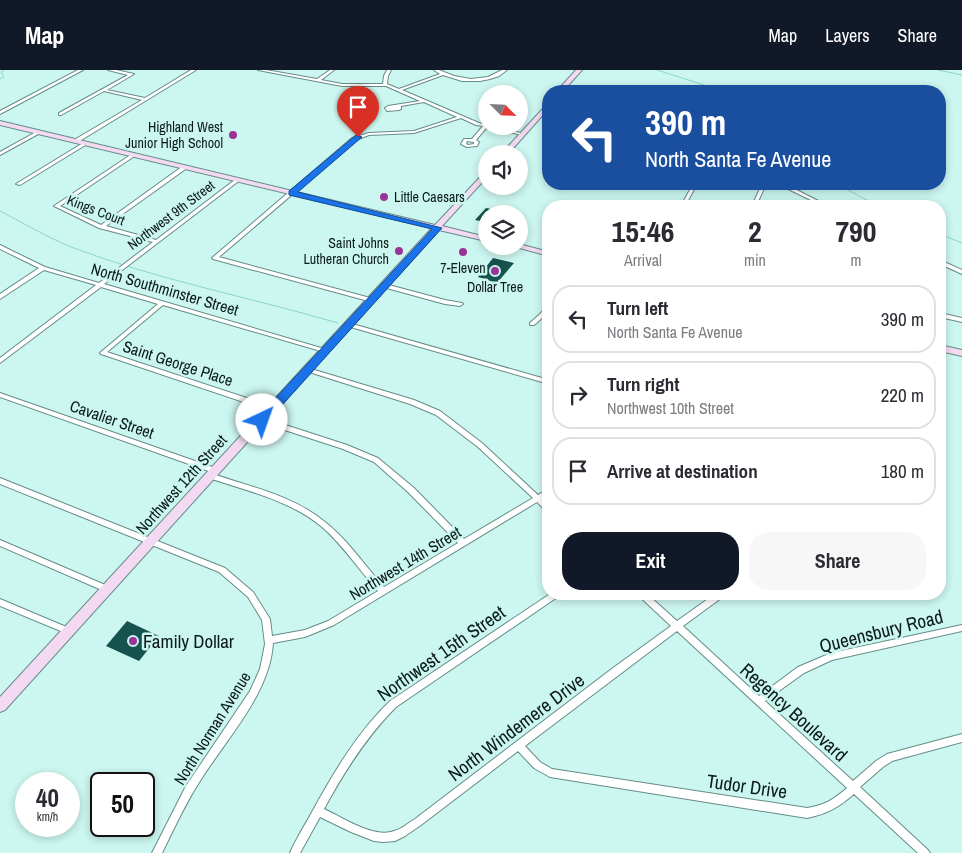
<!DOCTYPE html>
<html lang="en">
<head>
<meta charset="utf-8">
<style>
	:root { --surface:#fff; --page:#f7f7f7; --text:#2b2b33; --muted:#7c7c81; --line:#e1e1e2; --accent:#111827 }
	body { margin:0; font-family:"Archivo Narrow",sans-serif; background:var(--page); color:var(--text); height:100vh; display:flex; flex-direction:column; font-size:19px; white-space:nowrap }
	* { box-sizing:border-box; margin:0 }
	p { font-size:16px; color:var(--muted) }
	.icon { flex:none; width:28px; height:28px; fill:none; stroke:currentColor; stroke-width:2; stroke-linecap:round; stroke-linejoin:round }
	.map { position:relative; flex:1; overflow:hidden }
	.sheet { position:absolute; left:542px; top:130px; width:404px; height:400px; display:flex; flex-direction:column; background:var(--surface); border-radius:20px; box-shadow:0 2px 8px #0003 }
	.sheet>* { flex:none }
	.banner { position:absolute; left:542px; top:15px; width:404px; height:105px; border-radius:20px; box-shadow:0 2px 8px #0003; background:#1a4fa0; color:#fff; overflow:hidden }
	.needle { width:32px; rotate:114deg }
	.controls { position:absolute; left:478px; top:15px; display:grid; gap:10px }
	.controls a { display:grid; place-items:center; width:50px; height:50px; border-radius:50%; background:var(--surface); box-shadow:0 2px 8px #0003; font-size:25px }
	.speed { position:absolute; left:15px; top:702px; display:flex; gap:10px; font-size:25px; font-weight:700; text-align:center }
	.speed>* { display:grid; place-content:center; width:65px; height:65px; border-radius:50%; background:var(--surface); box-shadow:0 2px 8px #0003; line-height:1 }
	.speed small { font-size:12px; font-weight:400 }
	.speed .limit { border:2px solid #111; border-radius:8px; background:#fff; color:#111 }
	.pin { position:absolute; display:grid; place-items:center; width:42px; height:42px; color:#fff; margin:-51px -21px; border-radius:50% 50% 50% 0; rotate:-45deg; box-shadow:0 0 5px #0007 }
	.pin .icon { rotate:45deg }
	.me { position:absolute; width:55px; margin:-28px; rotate:42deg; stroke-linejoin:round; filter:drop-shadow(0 0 4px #0008) }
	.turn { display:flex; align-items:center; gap:18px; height:105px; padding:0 20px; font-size:22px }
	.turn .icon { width:65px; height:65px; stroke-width:2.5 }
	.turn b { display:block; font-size:35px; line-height:42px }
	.eta { display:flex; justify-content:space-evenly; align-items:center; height:85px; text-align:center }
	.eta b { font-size:30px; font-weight:700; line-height:35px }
	.action { display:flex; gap:10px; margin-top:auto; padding:10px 20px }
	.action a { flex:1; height:58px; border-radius:20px; background:var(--accent); color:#fff; font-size:20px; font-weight:700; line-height:58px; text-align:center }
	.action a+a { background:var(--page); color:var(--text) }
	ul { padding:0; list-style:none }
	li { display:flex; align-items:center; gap:15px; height:68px; margin:0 10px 8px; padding:0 10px; border:2px solid var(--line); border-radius:20px }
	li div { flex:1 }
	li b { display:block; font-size:19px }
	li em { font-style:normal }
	header { display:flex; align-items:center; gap:30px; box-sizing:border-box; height:70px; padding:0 25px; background:var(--accent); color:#fff }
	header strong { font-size:24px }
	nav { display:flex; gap:28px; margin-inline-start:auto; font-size:18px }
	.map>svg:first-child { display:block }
</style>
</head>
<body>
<header>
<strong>Map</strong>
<nav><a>Map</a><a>Layers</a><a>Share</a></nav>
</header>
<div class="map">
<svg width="962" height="783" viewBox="0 0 962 783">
	<rect width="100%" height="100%" fill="#ccf6f0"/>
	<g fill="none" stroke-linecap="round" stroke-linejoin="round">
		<path stroke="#8ad6cd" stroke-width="1" d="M 657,0 L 723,21
			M 938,0 L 962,5
			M 0,9 L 4,7 L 1,2 L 4,0
			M 837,114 L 878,136
			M 0,141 C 23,153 47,167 71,177 C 158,210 249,227 338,253
			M 940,164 L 962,173"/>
	</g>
	<path fill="#16534e" d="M 486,138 L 502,141 L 502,144 L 486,144 L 486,152 L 475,150 Z
		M 493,188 L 514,193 L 497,213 L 478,207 Z
		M 127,551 L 159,566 L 139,591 L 106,576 Z"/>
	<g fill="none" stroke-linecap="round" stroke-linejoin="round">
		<defs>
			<path id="street" d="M 78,0 L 83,0 L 0,44 L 0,41 Z
				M 108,0 L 116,0 L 134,4 L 107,20 L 145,28 L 191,0 L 196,0 L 78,72 L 74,72 L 74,70 L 142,30 L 104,21 L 61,45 L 59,45 L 59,43 L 128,5 Z
				M 258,0 L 266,0 L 317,9 L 330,0 L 334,0 L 321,10 L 342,14 L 383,14 L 384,6 L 387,0 L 391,0 L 388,6 L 387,14 L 399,19 L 440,4 L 434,0 L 439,0 L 454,6 L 471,9 L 488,7 L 502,0 L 507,0 L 499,6 L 490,9 L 480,11 L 462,11 L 443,5 L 402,20 L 479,53 L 486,55 L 486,56 L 494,56 L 524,64 L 522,65 L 487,57 L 476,70 L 479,72 L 477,76 L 467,77 L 461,74 L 464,69 L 472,69 L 483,56 L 476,55 L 461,48 L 414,63 L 369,65 L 356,70 L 219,187 L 374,229 L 374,231 L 372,232 L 213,189 L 212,188 L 352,68 L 369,63 L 414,61 L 457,47 L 424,32 L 401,36 L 401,39 L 399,40 L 387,41 L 385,38 L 388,36 L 420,31 L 386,16 L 342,16 ZM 467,71 L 474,72 L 474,74 L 468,75 L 466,74 Z
				M 36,62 L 40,63 L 0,85 L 0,82 Z
				M 83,73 L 87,74 L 20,115 L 16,114 Z
				M 132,84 L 136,85 L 60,136 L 101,155 L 183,96 L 187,96 L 187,98 L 106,156 L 156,170 L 236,109 L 240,110 L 104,214 L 328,280 L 329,281 L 328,282 L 324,282 L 163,235 L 107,282 L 274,337 L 275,339 L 274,341 L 270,341 L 101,284 L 100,283 L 101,282 L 158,234 L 101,217 L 0,293 L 0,288 L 96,215 L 44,200 L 0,229 L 0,224 L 39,198 L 0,179 L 0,175 L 45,197 L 99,213 L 153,172 L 99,158 L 54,136 Z
				M 693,114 L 697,114 L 685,136 L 681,136 Z
				M 762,114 L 766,114 L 756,136 L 752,136 Z
				M 780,114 L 785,114 L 828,136 L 823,136 L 780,115 Z
				M 940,190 L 962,200 L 962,204 L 940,194 Z
				M 385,214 L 445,230 L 462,233 L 463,234 L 460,236 L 445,234 L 383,217 L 382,216 Z
				M 549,234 C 549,244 541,249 534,255 L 530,255 L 530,253 L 541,243 L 547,235 Z
				M 940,243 L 962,248 L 962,252 L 940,247 Z
				M 349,253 L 549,310 L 549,314 L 347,256 L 346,255 Z
				M 308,298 L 414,330 L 440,341 L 482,373 L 538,425 L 549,419 L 549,426 L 543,429 L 549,434 L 549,442 L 546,441 L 537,432 L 334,555 L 305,567 L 273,573 C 270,624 226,669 200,711 C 185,734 174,759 162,783 L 152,783 L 186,716 L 250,621 L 260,599 L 265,574 L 262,550 L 248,527 L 219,502 L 0,414 L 0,408 L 225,498 L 253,522 L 270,549 L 272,566 L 305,560 L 328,551 L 378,521 C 359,500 343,475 322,457 C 290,430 247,421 209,408 L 208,406 L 209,404 L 213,404 C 251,417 294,426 325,452 C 348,470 365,496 384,517 L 458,473 L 408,422 L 374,392 L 343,379 L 260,352 L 259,350 L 260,348 L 264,348 L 347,375 L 378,388 L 414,418 L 464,469 L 533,428 L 478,377 L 436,345 L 410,334 L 306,301 L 305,300 L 306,299 Z
				M 0,323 L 218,399 L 219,401 L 218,403 L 214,403 L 0,327 Z
				M 0,470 L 110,517 L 111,519 L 110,521 L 107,522 L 104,521 L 0,476 Z
				M 550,524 L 560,524 L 559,526 L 396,637 C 366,667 344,702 324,739 C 342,747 374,769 394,761 C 402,759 408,753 415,749 L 613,598 L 671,556 L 639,526 L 638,524 L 647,524 L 677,551 L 715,524 L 725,524 L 724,526 L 683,556 L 759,626 L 798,597 L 831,583 L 962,555 L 962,561 L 832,590 L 804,603 L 765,631 L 853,711 L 876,691 L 887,684 L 962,664 L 962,672 L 892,691 L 883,697 L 860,717 L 928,780 L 930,783 L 918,783 L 854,724 C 839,737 827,744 807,748 L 550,707 L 534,698 L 518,681 L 421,755 L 405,766 L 395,771 L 383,772 L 374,771 L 351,762 L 320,747 L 300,783 L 290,783 C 296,769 305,755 312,742 C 334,702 357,663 390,631 ZM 677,561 L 847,718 C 833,730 825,735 807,738 L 552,699 L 540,692 L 525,676 Z
				M 0,529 L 71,559 L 72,561 L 71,563 L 68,564 L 0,536 Z"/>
			<path id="secondary" d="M 576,0 L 582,0 L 563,21 L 557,21 Z
				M 549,32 L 549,38 L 508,84 L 501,84 Z
				M 0,51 L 435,155 L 484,103 L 486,102 L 486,108 L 442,156 L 486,167 L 486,171 L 439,160 L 5,640 L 0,642 L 0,627 L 432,158 L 0,55 Z
				M 519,174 L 549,182 L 549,186 L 512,176 L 519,176 Z
				M 940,275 L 962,280 L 962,286 L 940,281 Z"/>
		</defs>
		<use href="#street" stroke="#658c87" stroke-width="2"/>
		<use href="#secondary" stroke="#658c87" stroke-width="2"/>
		<use href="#street" fill="#fff" fill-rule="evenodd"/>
		<use href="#secondary" fill="#f3daf2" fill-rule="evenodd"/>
	</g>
	<path fill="#1a73e8" stroke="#114b97" d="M 356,65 L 362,67 L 298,122 L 442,158 L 266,353 L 258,353 L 256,350 L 258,347 L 432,159 L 289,125 L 289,121 Z"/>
	<g fill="#993397" stroke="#ccf6f0" stroke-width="2">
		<circle cx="233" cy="65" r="5"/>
		<circle cx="384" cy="127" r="5"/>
		<circle cx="399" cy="181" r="5"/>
		<circle cx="463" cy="182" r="5"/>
		<circle cx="495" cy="201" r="5"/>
		<circle cx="133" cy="571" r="5"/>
	</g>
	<g text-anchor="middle" stroke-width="5" stroke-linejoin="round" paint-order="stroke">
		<g font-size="14" fill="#0b1b19" stroke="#ccf6f0" text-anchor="end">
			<text x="223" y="62">Highland West<tspan x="223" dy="16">Junior High School</tspan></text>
			<text x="394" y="132" text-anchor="start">Little Caesars</text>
			<text x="389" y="178">Saint Johns<tspan x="389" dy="16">Lutheran Church</tspan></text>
			<text x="463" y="203" text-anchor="middle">7-Eleven</text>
			<text x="495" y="222" text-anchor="middle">Dollar Tree</text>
		</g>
		<g font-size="14" fill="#0b1b19" stroke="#ccf6f0">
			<text transform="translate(96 140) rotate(21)" y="5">Kings Court</text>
			<text transform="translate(171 145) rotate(-37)" y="5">Northwest 9th Street</text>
		</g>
		<g font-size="16" fill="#0b1b19" stroke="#ccf6f0">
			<text transform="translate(165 219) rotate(16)" y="6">North Southminster Street</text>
			<text transform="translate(178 293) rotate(18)" y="6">Saint George Place</text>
			<text transform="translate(112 349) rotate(19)" y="6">Cavalier Street</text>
			<text transform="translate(181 414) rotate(-48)" y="6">Northwest 12th Street</text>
			<text transform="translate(405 493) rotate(-31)" y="6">Northwest 14th Street</text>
			<text transform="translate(212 658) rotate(-58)" y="6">North Norman Avenue</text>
		</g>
		<g font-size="19" fill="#0b1b19" stroke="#ccf6f0">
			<text transform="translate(881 561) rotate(-14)" y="7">Queensbury Road</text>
			<text transform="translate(441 583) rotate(-35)" y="7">Northwest 15th Street</text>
			<text transform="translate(794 642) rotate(42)" y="7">Regency Boulevard</text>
			<text transform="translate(516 657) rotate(-37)" y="7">North Windemere Drive</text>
			<text transform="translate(747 716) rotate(8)" y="7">Tudor Drive</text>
		</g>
		<g font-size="19" fill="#0b1b19" stroke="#ccf6f0" text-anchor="start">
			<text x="143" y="578">Family Dollar</text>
		</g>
	</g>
</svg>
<div class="controls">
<a><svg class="needle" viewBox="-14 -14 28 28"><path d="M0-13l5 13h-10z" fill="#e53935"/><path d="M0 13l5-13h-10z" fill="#7c7c81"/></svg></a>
<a><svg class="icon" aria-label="sound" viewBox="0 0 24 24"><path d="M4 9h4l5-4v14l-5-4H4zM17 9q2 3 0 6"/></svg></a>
<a><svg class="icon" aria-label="layers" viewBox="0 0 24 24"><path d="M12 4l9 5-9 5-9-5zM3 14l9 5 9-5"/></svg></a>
</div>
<div class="speed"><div>40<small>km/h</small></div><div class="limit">50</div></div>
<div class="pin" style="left:358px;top:67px;background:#d93025"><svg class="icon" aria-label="arrive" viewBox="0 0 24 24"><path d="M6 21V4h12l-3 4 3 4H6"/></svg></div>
<svg class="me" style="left:262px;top:350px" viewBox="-20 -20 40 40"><circle r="19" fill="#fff"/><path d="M0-13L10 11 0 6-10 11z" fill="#1a73e8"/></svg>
<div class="banner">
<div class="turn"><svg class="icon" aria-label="left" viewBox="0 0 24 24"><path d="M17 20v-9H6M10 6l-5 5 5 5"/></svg><div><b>390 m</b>North Santa Fe Avenue</div></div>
</div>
<section class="sheet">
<div class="eta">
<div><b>15:46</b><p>Arrival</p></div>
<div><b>2</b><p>min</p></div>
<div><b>790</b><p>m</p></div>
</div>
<ul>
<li><svg class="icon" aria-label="left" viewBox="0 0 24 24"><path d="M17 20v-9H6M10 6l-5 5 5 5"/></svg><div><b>Turn left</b><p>North Santa Fe Avenue</p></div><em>390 m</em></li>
<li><svg class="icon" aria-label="right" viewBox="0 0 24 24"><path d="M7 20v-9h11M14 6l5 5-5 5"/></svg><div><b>Turn right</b><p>Northwest 10th Street</p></div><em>220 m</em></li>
<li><svg class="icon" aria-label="arrive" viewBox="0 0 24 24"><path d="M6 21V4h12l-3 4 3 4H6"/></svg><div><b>Arrive at destination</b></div><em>180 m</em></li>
</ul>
<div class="action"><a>Exit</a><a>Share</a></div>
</section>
</div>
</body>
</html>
